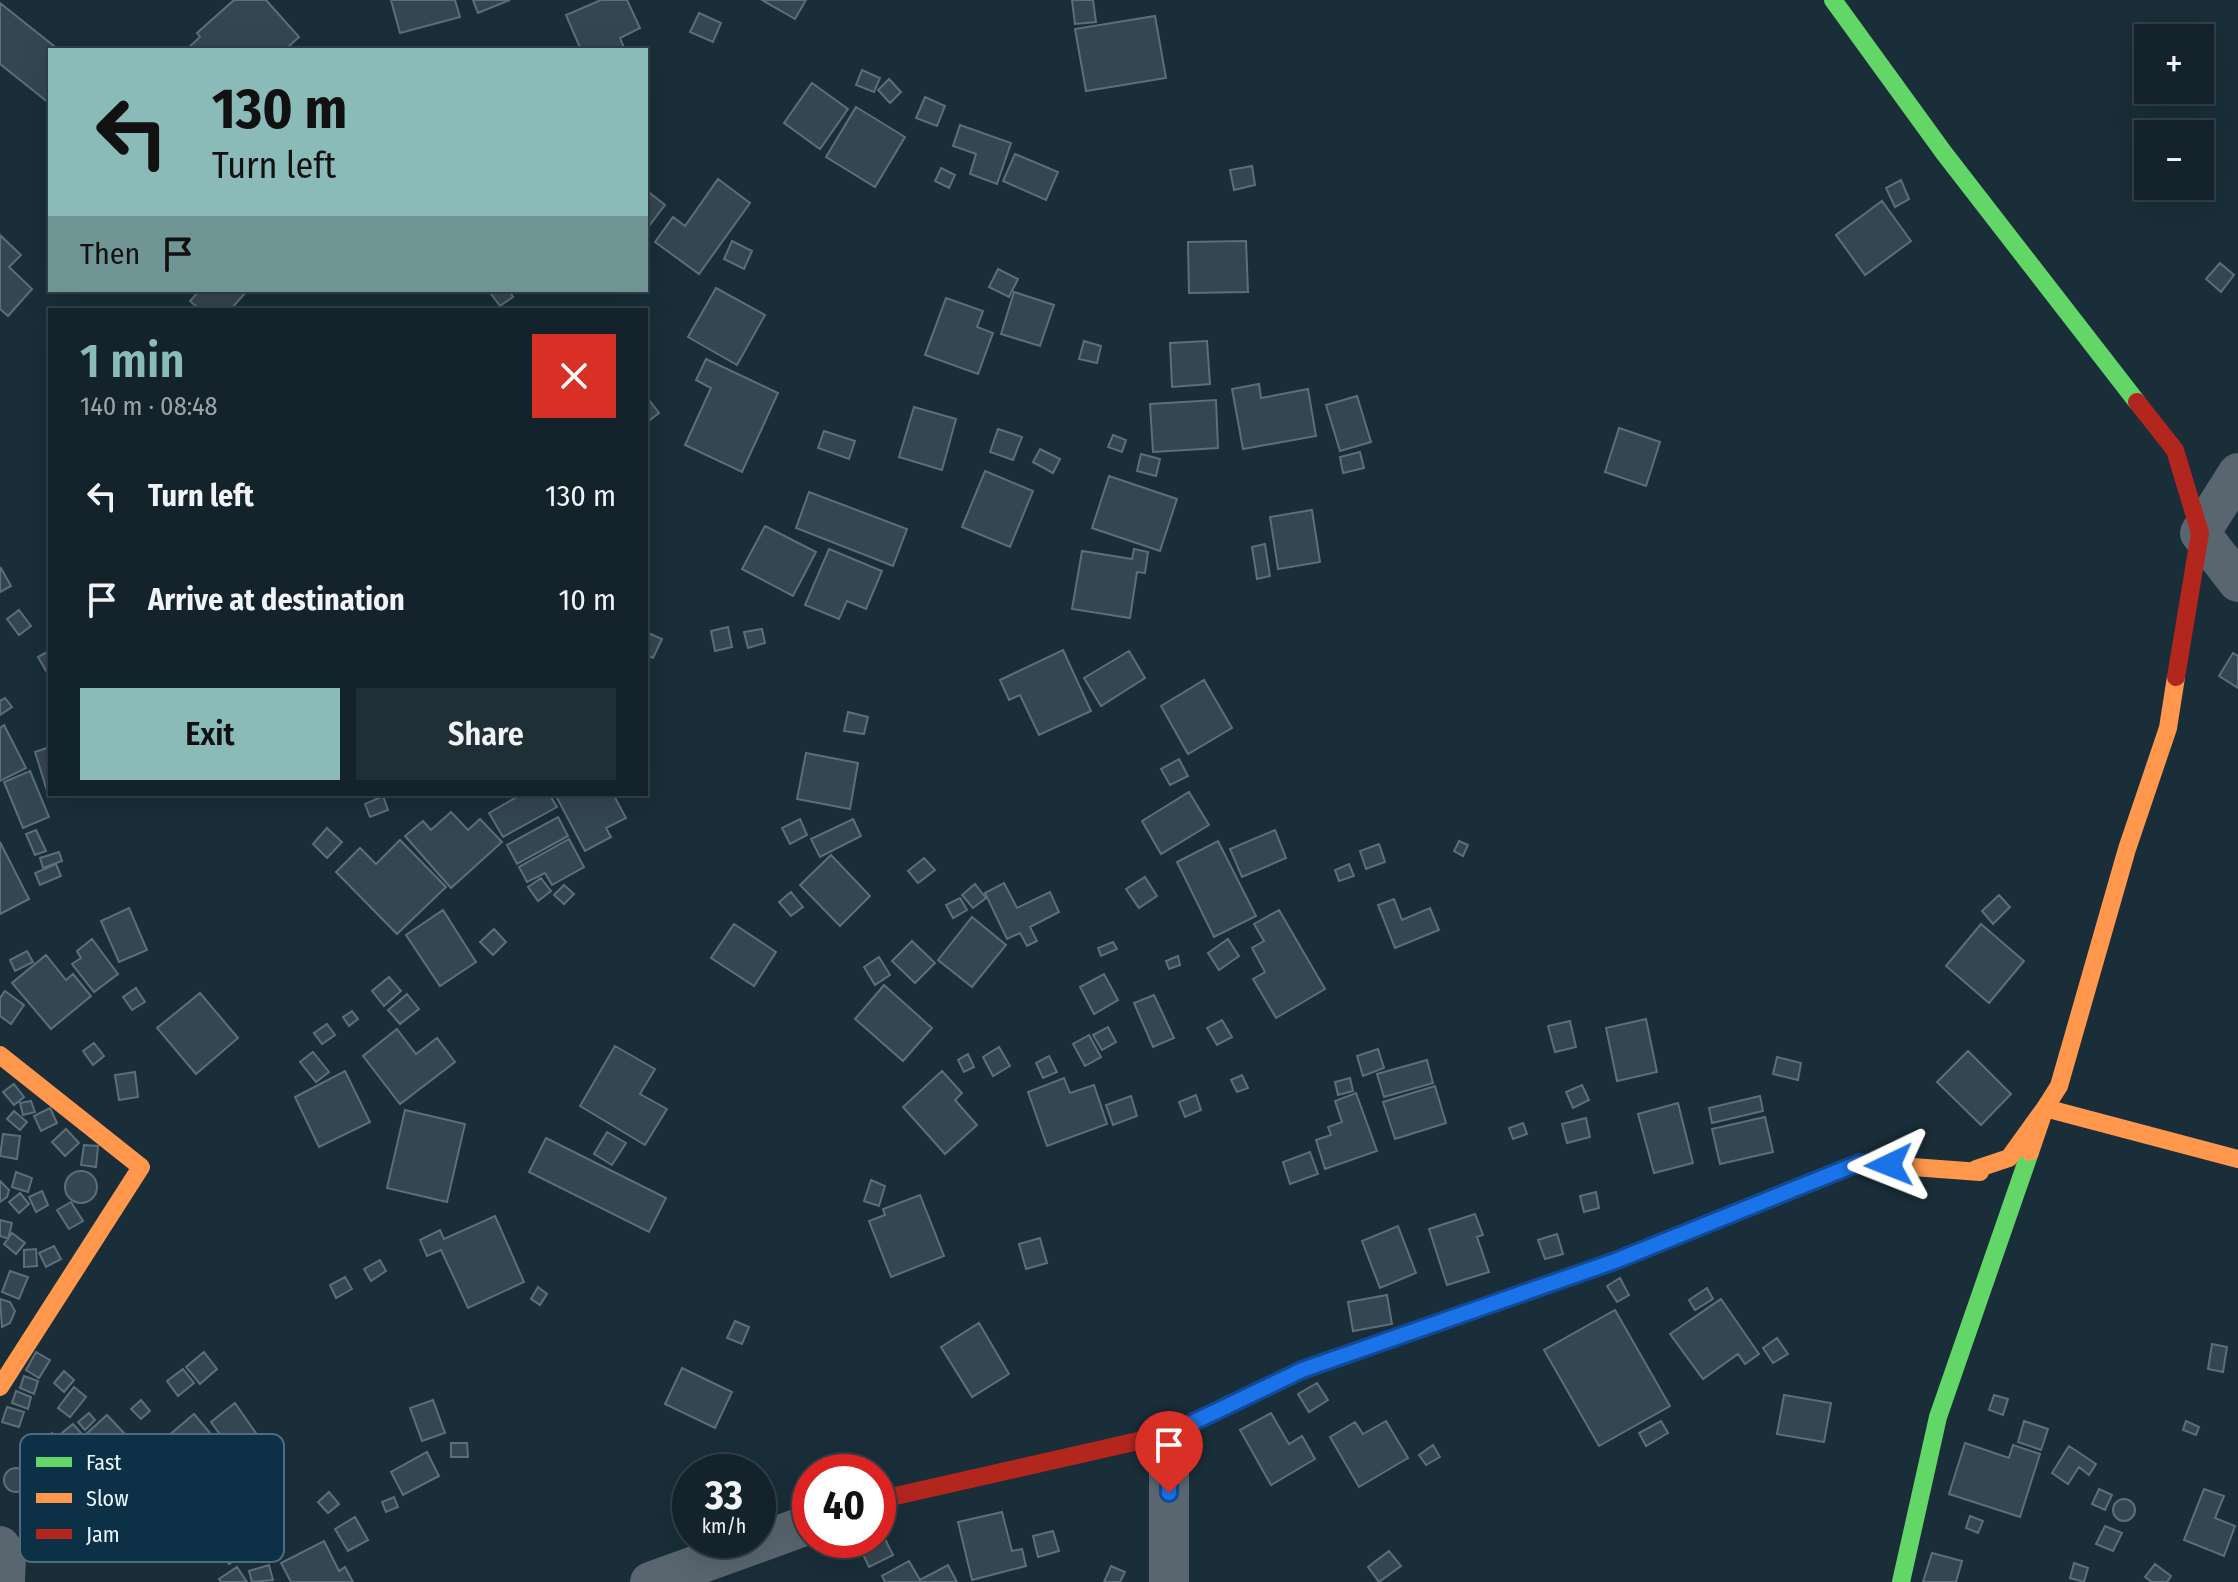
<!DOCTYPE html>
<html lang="en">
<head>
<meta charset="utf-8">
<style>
	:root { --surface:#13222b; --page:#202f37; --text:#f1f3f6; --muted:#9da4a9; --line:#323f47; --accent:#8bbbb9 }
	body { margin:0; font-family:"Fira Sans Condensed",sans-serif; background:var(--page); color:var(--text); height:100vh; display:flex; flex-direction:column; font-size:30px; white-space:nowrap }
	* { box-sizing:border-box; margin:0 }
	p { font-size:26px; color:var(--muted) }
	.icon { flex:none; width:44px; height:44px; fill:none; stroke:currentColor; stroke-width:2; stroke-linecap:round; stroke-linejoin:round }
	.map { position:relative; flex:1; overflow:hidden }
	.sheet { position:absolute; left:48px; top:308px; width:600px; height:488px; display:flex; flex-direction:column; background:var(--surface); border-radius:0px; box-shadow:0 8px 32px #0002,0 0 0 2px var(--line) }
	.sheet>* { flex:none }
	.top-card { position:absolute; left:48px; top:48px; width:600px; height:244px; border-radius:0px; box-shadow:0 8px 32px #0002,0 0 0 2px var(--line); background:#8bbbb9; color:#111; overflow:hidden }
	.fabs { position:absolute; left:2134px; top:24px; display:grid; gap:16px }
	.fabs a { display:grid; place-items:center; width:80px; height:80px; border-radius:0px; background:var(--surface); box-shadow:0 8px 32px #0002,0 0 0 2px var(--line); font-size:40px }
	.speed { position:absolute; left:672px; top:1454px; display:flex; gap:16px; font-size:40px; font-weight:700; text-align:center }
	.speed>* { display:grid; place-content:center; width:104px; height:104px; border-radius:50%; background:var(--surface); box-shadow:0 8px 32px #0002,0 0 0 2px var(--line); line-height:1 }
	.speed small { font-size:20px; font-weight:400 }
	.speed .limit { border:12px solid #d22; background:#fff; color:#111 }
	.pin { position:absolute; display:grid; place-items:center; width:68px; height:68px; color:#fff; margin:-82px -34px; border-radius:50% 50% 50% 0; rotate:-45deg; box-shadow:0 0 8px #0007 }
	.pin .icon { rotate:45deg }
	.me { position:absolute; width:88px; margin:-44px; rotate:268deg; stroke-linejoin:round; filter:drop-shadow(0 0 6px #0008) }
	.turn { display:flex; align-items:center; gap:28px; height:168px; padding:0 32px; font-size:36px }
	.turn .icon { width:104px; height:104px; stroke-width:2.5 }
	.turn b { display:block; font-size:56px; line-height:68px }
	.then { display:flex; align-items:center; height:76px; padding:0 32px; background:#0003; gap:16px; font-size:30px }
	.round { display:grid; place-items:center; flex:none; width:84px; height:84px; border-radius:0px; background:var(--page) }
	.head { display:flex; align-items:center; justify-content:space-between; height:136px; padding:0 32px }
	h1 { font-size:48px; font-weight:600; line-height:60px; color:var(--accent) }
	.primary-button { display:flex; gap:16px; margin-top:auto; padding:16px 32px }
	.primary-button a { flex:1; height:92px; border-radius:0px; background:var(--accent); color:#111; font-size:32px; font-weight:600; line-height:92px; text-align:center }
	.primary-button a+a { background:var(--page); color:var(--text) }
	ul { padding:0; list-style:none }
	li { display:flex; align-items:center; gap:24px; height:104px; padding:0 32px }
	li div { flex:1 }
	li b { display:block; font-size:30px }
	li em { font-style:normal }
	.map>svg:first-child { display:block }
</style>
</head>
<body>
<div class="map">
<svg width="2238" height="1582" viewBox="0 0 2238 1582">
	<rect width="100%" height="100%" fill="#192e39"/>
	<path fill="#344651" stroke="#5c6e7a" stroke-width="2" d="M 234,0 L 266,0 L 299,37 L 285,50 L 186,50 L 200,37 L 197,33 Z
		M 391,0 L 455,0 L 460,17 L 400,33 Z
		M 473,0 L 510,0 L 478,13 Z
		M 601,0 L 627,0 L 640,28 L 620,38 L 625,50 L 581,50 L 566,15 Z
		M 762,0 L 806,0 L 795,19 Z
		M 1072,0 L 1093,0 L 1096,22 L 1075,24 Z
		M 0,3 L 59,50 L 50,50 L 50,104 L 0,64 Z
		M 699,13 L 721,23 L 713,42 L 690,32 Z
		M 1155,16 L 1166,78 L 1086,91 L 1075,29 Z
		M 862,70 L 880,78 L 874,92 L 856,85 Z
		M 889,79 L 901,92 L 890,103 L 878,90 Z
		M 812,83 L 848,109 L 820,149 L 784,123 Z
		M 925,97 L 945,106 L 937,126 L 916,118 Z
		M 856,107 L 905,137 L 875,187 L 826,157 Z
		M 960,125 L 1011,143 L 997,184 L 970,174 L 976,154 L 953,146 Z
		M 1015,154 L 1058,172 L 1046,200 L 1003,181 Z
		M 1252,166 L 1255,185 L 1234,190 L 1230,170 Z
		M 941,168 L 955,175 L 949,188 L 935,181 Z
		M 718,179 L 750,203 L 699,274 L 655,242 L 673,217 L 685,226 Z
		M 1901,180 L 1909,199 L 1895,207 L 1886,188 Z
		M 646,190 L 665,205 L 649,226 L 646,223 Z
		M 1882,201 L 1911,241 L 1865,275 L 1836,235 Z
		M 0,235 L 21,255 L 9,267 L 32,289 L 8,316 L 0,309 Z
		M 732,241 L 752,251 L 744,269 L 724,259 Z
		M 1246,241 L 1248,292 L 1189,293 L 1188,242 Z
		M 2220,263 L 2234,275 L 2221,292 L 2206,279 Z
		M 998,269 L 1018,279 L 1009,297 L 989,287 Z
		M 716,288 L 765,315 L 737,365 L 688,337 Z
		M 200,290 L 248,290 L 230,310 L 200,310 L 190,301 Z
		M 488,290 L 509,290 L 513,297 L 500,306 Z
		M 1014,292 L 1054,305 L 1040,346 L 1001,334 Z
		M 946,298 L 983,311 L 977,327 L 993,333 L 978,374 L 925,355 Z
		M 1084,341 L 1101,346 L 1097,363 L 1079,359 Z
		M 1207,341 L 1210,384 L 1172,387 L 1170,343 Z
		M 706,359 L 778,393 L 742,472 L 685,445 L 711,388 L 696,380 Z
		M 1259,384 L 1261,398 L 1308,389 L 1316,436 L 1243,449 L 1232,389 Z
		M 646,396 L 659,413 L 646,423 Z
		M 1357,396 L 1371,442 L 1340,451 L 1326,405 Z
		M 1216,400 L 1218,448 L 1153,452 L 1150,404 Z
		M 914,407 L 956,419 L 942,470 L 899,457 Z
		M 1619,428 L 1660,442 L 1646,486 L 1605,472 Z
		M 998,429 L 1022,437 L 1013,460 L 990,452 Z
		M 824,431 L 855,441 L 849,459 L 818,448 Z
		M 1113,435 L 1126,440 L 1122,452 L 1108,447 Z
		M 1040,449 L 1060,459 L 1053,473 L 1033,462 Z
		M 1360,452 L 1364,468 L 1343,473 L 1340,457 Z
		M 1141,454 L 1160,459 L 1156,476 L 1137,471 Z
		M 985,471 L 1033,491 L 1010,547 L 962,527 Z
		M 1109,476 L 1177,499 L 1160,551 L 1092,528 Z
		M 809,492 L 907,529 L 893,566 L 796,528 Z
		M 1312,510 L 1320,562 L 1278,569 L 1270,517 Z
		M 765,526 L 816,552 L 793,596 L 742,569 Z
		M 1265,544 L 1270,576 L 1257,579 L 1252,547 Z
		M 829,549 L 882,571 L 866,609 L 847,601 L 839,619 L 805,605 Z
		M 1134,549 L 1148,552 L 1145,573 L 1137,572 L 1130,618 L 1072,609 L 1082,551 L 1132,559 Z
		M 1,568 L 11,586 L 0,592 L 0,569 Z
		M 19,610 L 31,626 L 19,635 L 7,619 Z
		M 728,627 L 732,647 L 715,651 L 711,631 Z
		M 762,629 L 765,643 L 748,648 L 744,632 Z
		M 646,632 L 662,639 L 653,658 L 646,655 Z
		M 1063,650 L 1091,711 L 1039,735 L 1020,695 L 1009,700 L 1000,680 Z
		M 49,651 L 50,668 L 46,671 L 38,657 Z
		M 1129,651 L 1145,678 L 1101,706 L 1084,678 Z
		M 2233,653 L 2238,656 L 2238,688 L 2219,676 Z
		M 1204,680 L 1232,728 L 1188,754 L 1161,706 Z
		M 5,698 L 12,707 L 0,715 L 0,701 Z
		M 848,712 L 868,717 L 864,734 L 844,731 Z
		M 4,725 L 26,768 L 0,781 L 0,728 Z
		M 50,747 L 50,791 L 47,791 L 35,752 Z
		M 806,753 L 858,763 L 850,809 L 797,799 Z
		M 1179,759 L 1188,776 L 1170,785 L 1161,769 Z
		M 30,771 L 49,817 L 23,828 L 4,782 Z
		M 1189,792 L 1209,825 L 1161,854 L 1142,821 Z
		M 522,794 L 549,794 L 557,807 L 503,837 L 489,813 Z
		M 555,794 L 613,794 L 626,818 L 606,828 L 611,837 L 585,851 Z
		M 383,796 L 388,810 L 370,817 L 365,804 Z
		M 451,812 L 468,830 L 480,819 L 502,842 L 451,888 L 405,836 L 423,821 L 431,830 Z
		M 558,817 L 568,836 L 517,864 L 507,845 Z
		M 800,819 L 807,835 L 790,844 L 782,828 Z
		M 853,819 L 861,836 L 820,857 L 811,839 Z
		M 327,828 L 342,842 L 327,858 L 313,844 Z
		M 36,830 L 46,851 L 35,855 L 26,834 Z
		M 1275,830 L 1286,858 L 1242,877 L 1230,849 Z
		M 569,839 L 584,867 L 552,885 L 545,873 L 527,882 L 519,867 Z
		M 400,840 L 446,887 L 397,934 L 336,872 L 360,848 L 376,864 Z
		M 1218,841 L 1256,916 L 1214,937 L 1177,862 Z
		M 1459,841 L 1468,845 L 1463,856 L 1454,851 Z
		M 0,842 L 29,899 L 0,914 Z
		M 1379,844 L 1385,862 L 1366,869 L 1360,851 Z
		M 59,852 L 62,861 L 43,868 L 40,858 Z
		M 831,855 L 870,896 L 840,926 L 800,885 Z
		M 924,858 L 935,870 L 918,883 L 908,871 Z
		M 56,864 L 61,876 L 40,885 L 35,873 Z
		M 1349,864 L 1354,876 L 1339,881 L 1335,870 Z
		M 1145,877 L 1157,896 L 1139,908 L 1126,889 Z
		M 541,878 L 551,891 L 538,901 L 528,887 Z
		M 1004,883 L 1017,908 L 1050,892 L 1059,912 L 1030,927 L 1037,941 L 1027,946 L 1020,933 L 1007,939 L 985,893 Z
		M 975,884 L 986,898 L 973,908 L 962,895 Z
		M 564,885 L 574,894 L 564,904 L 554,895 Z
		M 791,892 L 803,907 L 791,916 L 779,902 Z
		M 1999,895 L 2010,907 L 1993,924 L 1982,911 Z
		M 960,898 L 967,910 L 953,918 L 946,905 Z
		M 1394,899 L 1402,920 L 1430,908 L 1439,930 L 1395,948 L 1378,905 Z
		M 129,908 L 147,950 L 119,962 L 101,921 Z
		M 443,910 L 476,962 L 440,986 L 406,935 Z
		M 1279,910 L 1325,989 L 1276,1018 L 1253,979 L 1265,972 L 1252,948 L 1264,941 L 1254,924 Z
		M 972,917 L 1006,945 L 972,987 L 938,960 Z
		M 734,924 L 776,952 L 754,986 L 711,958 Z
		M 1981,924 L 2024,961 L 1989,1003 L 1946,966 Z
		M 494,929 L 506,942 L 493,955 L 480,942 Z
		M 92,939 L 118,974 L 94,992 L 72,964 L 81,958 L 77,951 Z
		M 1228,939 L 1239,956 L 1219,970 L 1208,953 Z
		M 912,941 L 935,963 L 915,983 L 892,961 Z
		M 1113,942 L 1117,949 L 1101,956 L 1098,948 Z
		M 27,951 L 33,962 L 15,971 L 10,960 Z
		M 46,955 L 66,980 L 73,974 L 91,996 L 51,1029 L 12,983 Z
		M 1178,956 L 1180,965 L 1169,969 L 1166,961 Z
		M 879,957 L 890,975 L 875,985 L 864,967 Z
		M 1104,974 L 1118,1000 L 1094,1014 L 1080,987 Z
		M 389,977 L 401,991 L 384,1006 L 372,991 Z
		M 884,985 L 932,1028 L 903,1061 L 855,1019 Z
		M 136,988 L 145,1002 L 132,1010 L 123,997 Z
		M 5,991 L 24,1005 L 11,1024 L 0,1016 L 0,998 Z
		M 200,993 L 238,1038 L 196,1074 L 157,1028 Z
		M 407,994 L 419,1009 L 400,1024 L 388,1010 Z
		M 1154,995 L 1174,1038 L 1153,1047 L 1134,1003 Z
		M 352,1011 L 358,1019 L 349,1026 L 343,1017 Z
		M 1646,1019 L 1657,1072 L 1617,1081 L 1606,1028 Z
		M 1222,1020 L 1232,1037 L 1217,1045 L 1207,1028 Z
		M 1570,1021 L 1576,1047 L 1555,1052 L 1548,1026 Z
		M 327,1024 L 335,1035 L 322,1044 L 314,1033 Z
		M 1108,1027 L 1116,1042 L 1102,1050 L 1093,1035 Z
		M 397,1029 L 416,1054 L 437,1038 L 455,1062 L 400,1104 L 363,1056 Z
		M 1089,1035 L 1101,1057 L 1085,1066 L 1073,1044 Z
		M 94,1043 L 104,1056 L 93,1065 L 83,1051 Z
		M 615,1046 L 655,1069 L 640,1094 L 667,1109 L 645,1145 L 580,1106 Z
		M 999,1047 L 1010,1066 L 993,1076 L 983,1057 Z
		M 1378,1049 L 1384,1068 L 1363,1076 L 1357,1056 Z
		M 1968,1051 L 2011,1094 L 1981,1125 L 1937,1082 Z
		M 313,1052 L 329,1072 L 316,1082 L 300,1062 Z
		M 968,1054 L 974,1067 L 964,1072 L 958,1060 Z
		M 1049,1056 L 1057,1072 L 1043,1078 L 1036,1063 Z
		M 1777,1057 L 1801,1063 L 1798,1080 L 1773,1074 Z
		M 1427,1060 L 1433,1083 L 1384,1097 L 1377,1074 Z
		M 345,1071 L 370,1122 L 319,1147 L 295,1097 Z
		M 942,1071 L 962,1093 L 955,1100 L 977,1125 L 945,1154 L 903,1107 Z
		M 135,1072 L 138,1097 L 119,1100 L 115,1075 Z
		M 1242,1075 L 1248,1088 L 1237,1092 L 1231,1080 Z
		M 1064,1078 L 1070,1093 L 1094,1085 L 1107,1124 L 1047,1146 L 1028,1092 Z
		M 1350,1078 L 1353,1091 L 1338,1095 L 1335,1082 Z
		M 14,1084 L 24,1097 L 14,1105 L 3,1092 Z
		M 1582,1085 L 1589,1100 L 1573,1108 L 1566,1092 Z
		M 1435,1086 L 1446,1123 L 1395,1139 L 1383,1102 Z
		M 1356,1093 L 1377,1151 L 1325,1169 L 1316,1140 L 1331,1135 L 1328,1127 L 1342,1122 L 1335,1101 Z
		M 1196,1095 L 1201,1110 L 1185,1117 L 1179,1102 Z
		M 1131,1096 L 1137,1116 L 1113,1125 L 1106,1105 Z
		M 1760,1096 L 1763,1111 L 1712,1123 L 1709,1108 Z
		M 31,1101 L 35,1112 L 23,1115 L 20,1103 Z
		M 1678,1103 L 1693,1163 L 1654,1173 L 1638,1114 Z
		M 50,1108 L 57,1123 L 41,1131 L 34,1116 Z
		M 405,1110 L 465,1124 L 447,1202 L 387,1188 Z
		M 14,1111 L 27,1122 L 20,1130 L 7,1119 Z
		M 1765,1117 L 1773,1152 L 1720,1164 L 1712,1129 Z
		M 1586,1118 L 1590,1137 L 1567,1143 L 1562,1124 Z
		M 1523,1123 L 1527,1134 L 1513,1139 L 1509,1128 Z
		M 66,1129 L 79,1143 L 65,1156 L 52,1142 Z
		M 607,1132 L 626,1143 L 612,1165 L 594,1154 Z
		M 3,1134 L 20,1136 L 17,1159 L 0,1156 Z
		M 546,1138 L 666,1198 L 649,1232 L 529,1172 Z
		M 84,1145 L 98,1146 L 96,1167 L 81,1165 Z
		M 1310,1152 L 1318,1174 L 1290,1184 L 1283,1162 Z
		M65 1187a16 16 0 1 1 32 0a16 16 0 1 1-32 0Z
		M 16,1172 L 32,1178 L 28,1192 L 12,1187 Z
		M 871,1180 L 885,1186 L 879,1206 L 864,1201 Z
		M 0,1181 L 9,1190 L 7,1197 L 0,1202 Z
		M 42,1191 L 48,1205 L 36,1212 L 29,1197 Z
		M 1596,1192 L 1599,1208 L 1584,1212 L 1580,1196 Z
		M 20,1193 L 29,1204 L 19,1213 L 9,1202 Z
		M 920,1195 L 944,1256 L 891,1277 L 869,1221 L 885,1215 L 883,1209 Z
		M 71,1202 L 83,1221 L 69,1229 L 57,1210 Z
		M 1475,1214 L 1483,1235 L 1477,1237 L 1489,1272 L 1447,1285 L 1429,1229 Z
		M 495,1216 L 524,1282 L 468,1308 L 441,1250 L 427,1256 L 420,1240 L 440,1230 L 444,1239 Z
		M 0,1220 L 12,1223 L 8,1239 L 0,1236 Z
		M 1398,1226 L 1416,1273 L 1380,1288 L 1362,1241 Z
		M 12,1233 L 25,1243 L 16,1254 L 4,1244 Z
		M 1557,1234 L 1563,1254 L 1545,1259 L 1538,1240 Z
		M 1040,1238 L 1047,1263 L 1026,1269 L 1019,1244 Z
		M 54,1246 L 61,1259 L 46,1267 L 39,1253 Z
		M 36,1249 L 37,1266 L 24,1267 L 24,1250 Z
		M 380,1260 L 386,1271 L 371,1281 L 364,1269 Z
		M 10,1271 L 28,1277 L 19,1299 L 2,1292 Z
		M 345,1277 L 352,1289 L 336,1298 L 330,1285 Z
		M 1620,1278 L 1629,1295 L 1617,1302 L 1607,1286 Z
		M 538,1287 L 547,1294 L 540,1305 L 531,1299 Z
		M 1707,1288 L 1713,1299 L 1695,1310 L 1689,1300 Z
		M 1387,1295 L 1392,1324 L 1353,1331 L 1348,1302 Z
		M 0,1299 L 10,1302 L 15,1311 L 10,1323 L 2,1327 Z
		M 1721,1299 L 1759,1354 L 1745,1364 L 1738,1354 L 1703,1379 L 1670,1334 Z
		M 1615,1310 L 1670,1406 L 1599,1446 L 1544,1350 Z
		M 735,1321 L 749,1327 L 742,1344 L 727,1338 Z
		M 979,1323 L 1009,1374 L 972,1397 L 941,1347 Z
		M 1777,1338 L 1788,1354 L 1773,1363 L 1763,1348 Z
		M 2212,1344 L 2227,1347 L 2223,1372 L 2208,1369 Z
		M 36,1352 L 50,1360 L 39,1378 L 26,1370 Z
		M 204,1352 L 217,1369 L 200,1384 L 186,1367 Z
		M 682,1368 L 732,1392 L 715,1428 L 665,1404 Z
		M 183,1369 L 194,1383 L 178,1396 L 167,1381 Z
		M 64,1371 L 74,1380 L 64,1392 L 54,1383 Z
		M 24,1376 L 38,1381 L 34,1394 L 20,1388 Z
		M 1317,1383 L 1328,1400 L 1309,1412 L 1298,1394 Z
		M 74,1387 L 86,1397 L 70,1417 L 58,1408 Z
		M 16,1391 L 31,1397 L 28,1409 L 12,1403 Z
		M 1784,1395 L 1831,1403 L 1824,1442 L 1777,1434 Z
		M 1994,1395 L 2008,1399 L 2003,1415 L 1989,1410 Z
		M 141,1400 L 150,1411 L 141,1419 L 131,1409 Z
		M 433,1400 L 445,1433 L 422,1441 L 410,1408 Z
		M 235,1403 L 258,1436 L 234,1454 L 211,1422 Z
		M 7,1407 L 24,1412 L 19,1427 L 2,1422 Z
		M 89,1413 L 95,1420 L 85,1430 L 78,1422 Z
		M 1271,1413 L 1289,1444 L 1302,1436 L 1315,1459 L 1271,1485 L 1240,1430 Z
		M 194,1414 L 226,1452 L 180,1491 L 148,1453 Z
		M 107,1415 L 125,1434 L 80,1476 L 62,1456 Z
		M 1386,1421 L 1408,1458 L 1359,1487 L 1330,1437 L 1355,1422 L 1363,1434 Z
		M 1661,1421 L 1668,1433 L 1646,1446 L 1639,1433 Z
		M 2024,1421 L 2048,1429 L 2041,1450 L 2018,1442 Z
		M 2186,1421 L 2199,1427 L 2196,1435 L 2183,1430 Z
		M 73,1424 L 81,1433 L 70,1443 L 62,1433 Z
		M 52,1433 L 66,1448 L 50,1462 L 37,1447 Z
		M 451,1443 L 467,1443 L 468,1457 L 451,1457 Z
		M 1965,1443 L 2009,1458 L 2013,1445 L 2040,1454 L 2020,1517 L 1949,1494 Z
		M 1433,1445 L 1440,1457 L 1426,1465 L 1419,1455 Z
		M 2069,1446 L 2096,1464 L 2089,1475 L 2079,1467 L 2068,1484 L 2052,1473 Z
		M 427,1452 L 439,1476 L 403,1495 L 391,1472 Z
		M4 1480a12 12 0 1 1 24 0a12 12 0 1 1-24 0Z
		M 231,1486 L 253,1520 L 257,1517 L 271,1536 L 229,1564 L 194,1511 Z
		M 2099,1489 L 2112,1495 L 2105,1510 L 2092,1504 Z
		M 2204,1489 L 2224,1496 L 2215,1518 L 2235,1526 L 2224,1556 L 2184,1540 Z
		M 329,1492 L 339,1504 L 328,1513 L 318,1502 Z
		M 394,1497 L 398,1507 L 386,1512 L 382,1502 Z
		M2113 1510a11 11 0 1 1 22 0a11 11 0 1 1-22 0Z
		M 1002,1512 L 1012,1551 L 1022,1549 L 1026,1566 L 972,1580 L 958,1522 Z
		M 1970,1516 L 1983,1521 L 1978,1533 L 1966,1528 Z
		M 355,1517 L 368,1540 L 348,1551 L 335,1529 Z
		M 878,1525 L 893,1555 L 869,1567 L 856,1540 L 878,1540 Z
		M 2105,1526 L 2122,1533 L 2113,1551 L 2096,1544 Z
		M 1053,1531 L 1059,1551 L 1038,1557 L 1033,1536 Z
		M 324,1541 L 339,1571 L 345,1567 L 353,1582 L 291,1582 L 281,1563 Z
		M 1389,1551 L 1401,1566 L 1379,1582 L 1368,1567 Z
		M 1932,1553 L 1962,1561 L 1956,1582 L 1923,1582 Z
		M 909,1561 L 920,1580 L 948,1565 L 957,1582 L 885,1582 L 882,1576 Z
		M 2074,1563 L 2088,1568 L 2084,1582 L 2070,1578 Z
		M 2155,1564 L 2171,1576 L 2167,1582 L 2152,1582 L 2145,1577 Z
		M 269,1565 L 273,1580 L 252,1582 L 249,1571 Z
		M 1111,1566 L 1125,1572 L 1120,1582 L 1104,1582 Z
		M 237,1567 L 247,1582 L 221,1582 L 219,1579 Z"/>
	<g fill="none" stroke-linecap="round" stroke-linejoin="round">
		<path stroke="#59666f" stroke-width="40" d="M 2238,473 L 2200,533 L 2238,582
			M 1169,1434 L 1169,1582
			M 0,1546 L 6,1554 L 5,1582
			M 650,1582 L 810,1524"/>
		<path stroke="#63d668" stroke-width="18" d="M 1833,0 L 1944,153 L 2137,402
			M 1246,1397 L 1302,1370 L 1615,1261 L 1790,1191
			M 1901,1582 L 1938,1417 L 2030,1152"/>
		<path stroke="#ff974d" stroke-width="18" d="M 0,1055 L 141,1167 L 0,1387
			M 2030,1152 L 2045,1108 L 2059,1086 L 2127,849 L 2168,728 L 2176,677
			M 1790,1191 L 1859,1163 L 1980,1172 L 1976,1169 L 2009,1158 L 2045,1108 L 2238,1159"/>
		<path stroke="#b3261e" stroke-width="18" d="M 2137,402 L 2175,450 L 2200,533 L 2176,677
			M 878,1500 L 1169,1434 L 1246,1397"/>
	</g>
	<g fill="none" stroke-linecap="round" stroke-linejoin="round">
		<defs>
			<path id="route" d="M 1169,1493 L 1169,1434 L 1302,1370 L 1615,1261 L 1859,1163 L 1889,1165"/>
		</defs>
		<use href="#route" stroke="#114b97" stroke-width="20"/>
		<use href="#route" stroke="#1a73e8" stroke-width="14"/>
	</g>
	<rect x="20" y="1434" width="264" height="128" rx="12" fill="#0c3146" stroke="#4f6c7d" stroke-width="2"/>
	<rect x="36" y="1457" width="36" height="10" fill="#63d668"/>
	<rect x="36" y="1493" width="36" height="10" fill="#ff974d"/>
	<rect x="36" y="1529" width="36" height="10" fill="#b3261e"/>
	<g font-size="22" fill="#ecf6fd">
		<text x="86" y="1470">Fast</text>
		<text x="86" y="1506">Slow</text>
		<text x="86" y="1542">Jam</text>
	</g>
</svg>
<div class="fabs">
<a>+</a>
<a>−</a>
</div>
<div class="speed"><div>33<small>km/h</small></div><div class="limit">40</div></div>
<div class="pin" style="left:1169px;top:1493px;background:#d93025"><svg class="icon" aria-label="arrive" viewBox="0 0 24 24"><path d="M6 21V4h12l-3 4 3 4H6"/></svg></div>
<svg class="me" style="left:1889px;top:1165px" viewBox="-20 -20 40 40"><path d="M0-17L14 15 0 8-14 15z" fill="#1a73e8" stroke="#fff" stroke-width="4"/></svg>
<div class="top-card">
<div class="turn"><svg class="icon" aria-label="left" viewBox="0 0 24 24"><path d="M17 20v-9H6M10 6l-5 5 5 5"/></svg><div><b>130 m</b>Turn left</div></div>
<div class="then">Then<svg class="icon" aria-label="arrive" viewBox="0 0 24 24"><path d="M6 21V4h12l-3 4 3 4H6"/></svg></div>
</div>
<section class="sheet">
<div class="head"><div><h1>1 min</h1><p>140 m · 08:48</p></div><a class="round" style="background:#d93025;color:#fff"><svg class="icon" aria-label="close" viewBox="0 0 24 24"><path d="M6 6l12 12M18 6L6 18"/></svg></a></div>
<ul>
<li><svg class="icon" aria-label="left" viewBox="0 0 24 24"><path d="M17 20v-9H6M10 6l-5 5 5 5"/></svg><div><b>Turn left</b></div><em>130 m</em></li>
<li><svg class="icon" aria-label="arrive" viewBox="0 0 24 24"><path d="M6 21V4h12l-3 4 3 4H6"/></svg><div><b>Arrive at destination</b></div><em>10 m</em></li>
</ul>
<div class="primary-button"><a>Exit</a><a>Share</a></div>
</section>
</div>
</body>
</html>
